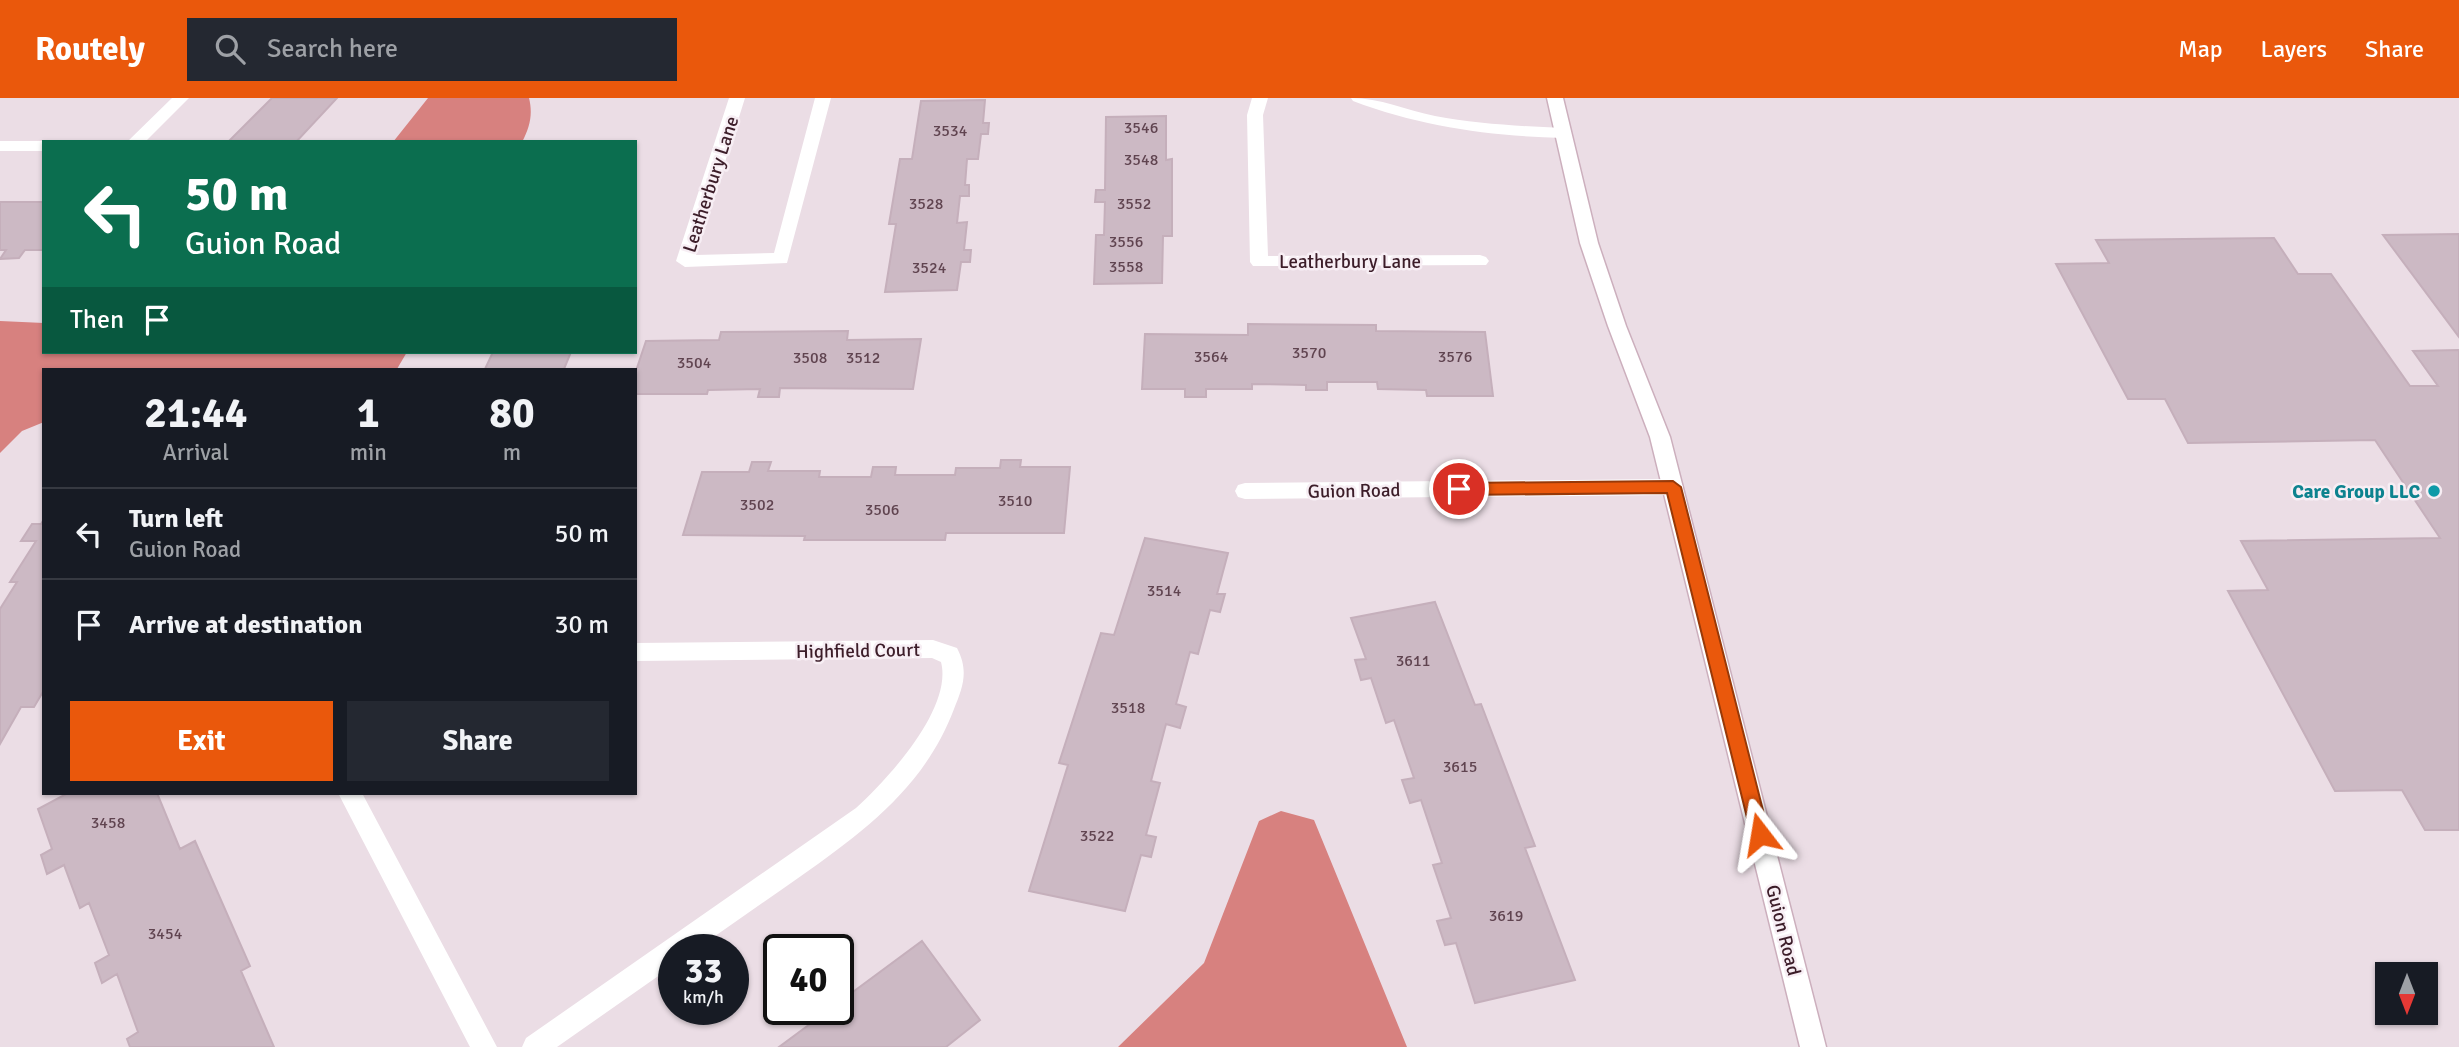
<!DOCTYPE html>
<html lang="en">
<head>
<meta charset="utf-8">
<style>
	:root { --surface:#171b24; --page:#242831; --text:#f1f3f6; --muted:#9ea1a6; --line:#363941; --accent:#ea580c }
	body { margin:0; font-family:Signika,sans-serif; background:var(--page); color:var(--text); height:100vh; display:flex; flex-direction:column; font-size:26px; white-space:nowrap }
	* { box-sizing:border-box; margin:0 }
	p { font-size:23px; color:var(--muted) }
	.icon { flex:none; width:38px; height:38px; fill:none; stroke:currentColor; stroke-width:2; stroke-linecap:round; stroke-linejoin:round }
	.map { position:relative; flex:1; overflow:hidden }
	.details { position:absolute; left:42px; top:270px; width:595px; height:427px; display:flex; flex-direction:column; background:var(--surface); border-radius:0px; box-shadow:0 2px 5px #0004 }
	.details>* { flex:none }
	.top-card { position:absolute; left:42px; top:42px; width:595px; height:214px; border-radius:0px; box-shadow:0 2px 5px #0004; background:#0b6e4f; color:#fff; overflow:hidden }
	.needle { width:46px; rotate:180deg }
	.fabs { position:absolute; left:2375px; top:864px; display:grid; gap:14px }
	.fabs a { display:grid; place-items:center; width:63px; height:63px; border-radius:0px; background:var(--surface); box-shadow:0 2px 5px #0004; font-size:35px }
	.speed { position:absolute; left:658px; top:836px; display:flex; gap:14px; font-size:35px; font-weight:700; text-align:center }
	.speed>* { display:grid; place-content:center; width:91px; height:91px; border-radius:50%; background:var(--surface); box-shadow:0 2px 5px #0004; line-height:1 }
	.speed small { font-size:18px; font-weight:400 }
	.speed .limit { border:4px solid #111; border-radius:10px; background:#fff; color:#111 }
	.pin { position:absolute; display:grid; place-items:center; width:60px; height:60px; color:#fff; margin:-30px; border:4px solid #fff; border-radius:50%; box-shadow:0 2px 7px #0007 }
	.me { position:absolute; width:77px; margin:-38px; rotate:346deg; stroke-linejoin:round; filter:drop-shadow(0 0 5px #0008) }
	.turn { display:flex; align-items:center; gap:24px; height:147px; padding:0 28px; font-size:32px }
	.turn .icon { width:91px; height:91px; stroke-width:2.5 }
	.turn b { display:block; font-size:49px; line-height:60px }
	.then { display:flex; align-items:center; height:66px; padding:0 28px; background:#0003; gap:14px; font-size:26px }
	.eta { display:flex; justify-content:space-evenly; align-items:center; height:119px; text-align:center }
	.eta b { font-size:42px; font-weight:700; line-height:49px }
	.primary-button { display:flex; gap:14px; margin-top:auto; padding:14px 28px }
	.primary-button a { flex:1; height:80px; border-radius:0px; background:var(--accent); color:#fff; font-size:28px; font-weight:700; line-height:80px; text-align:center }
	.primary-button a+a { background:var(--page); color:var(--text) }
	ul { padding:0; list-style:none }
	li { display:flex; align-items:center; gap:21px; height:91px; padding:0 28px; border-top:2px solid var(--line) }
	li div { flex:1 }
	li b { display:block; font-size:26px }
	li em { font-style:normal }
	header { display:flex; align-items:center; gap:42px; box-sizing:border-box; height:98px; padding:0 35px; background:var(--accent); color:#fff }
	header strong { font-size:33px }
	nav { display:flex; gap:38px; margin-inline-start:auto; font-size:24px }
	.search { width:490px; height:63px; background:var(--page); display:flex; align-items:center; gap:18px; box-sizing:border-box; padding:0 24px; border-radius:0px; color:var(--muted); font-size:26px }
	.map>svg:first-child { display:block }
</style>
</head>
<body>
<header>
<strong>Routely</strong>
<div class="search"><svg class="icon" aria-label="search" viewBox="0 0 24 24"><circle cx="10" cy="10" r="6"/><path d="M15 15l6 6"/></svg>Search here</div>
<nav><a>Map</a><a>Layers</a><a>Share</a></nav>
</header>
<div class="map">
<svg width="2459" height="949" viewBox="0 0 2459 949">
	<rect width="100%" height="100%" fill="#ebdde5"/>
	<path fill="#d7817f" d="M 428,0 L 529,0 C 533,16 530,29 522,44 L 393,44 Z
		M 0,223 L 44,225 L 44,254 L 407,254 L 397,271 L 44,271 L 44,324 L 22,333 L 0,355 Z
		M 1281,713 L 1314,722 L 1407,949 L 1118,949 L 1204,865 L 1259,723 Z"/>
	<path fill="#ccb9c4" stroke="#c5afbb" stroke-width="2" d="M 272,0 L 337,0 L 296,44 L 228,44 Z
		M 985,2 L 983,25 L 989,25 L 988,36 L 981,36 L 978,61 L 967,61 L 965,87 L 969,87 L 969,98 L 960,98 L 957,125 L 967,124 L 964,152 L 971,152 L 970,164 L 961,164 L 957,192 L 885,194 L 896,126 L 889,126 L 900,61 L 912,61 L 921,3 Z
		M 1166,18 L 1166,62 L 1172,61 L 1172,138 L 1163,138 L 1162,185 L 1094,186 L 1096,137 L 1104,137 L 1105,104 L 1095,104 L 1096,92 L 1105,92 L 1106,19 Z
		M 0,104 L 44,104 L 44,152 L 25,152 L 19,160 L 0,161 L 6,152 L 0,152 Z
		M 2459,136 L 2459,239 L 2383,137 Z
		M 2274,140 L 2298,176 L 2331,176 L 2410,288 L 2438,288 L 2413,253 L 2459,252 L 2459,732 L 2425,732 L 2402,692 L 2335,693 L 2228,493 L 2268,492 L 2241,443 L 2440,440 L 2375,342 L 2188,345 L 2165,301 L 2128,301 L 2056,166 L 2109,165 L 2096,142 Z
		M 1248,226 L 1376,227 L 1376,233 L 1485,234 L 1493,298 L 1427,298 L 1426,292 L 1378,291 L 1377,284 L 1327,284 L 1327,292 L 1306,292 L 1306,287 L 1252,286 L 1252,291 L 1206,291 L 1206,299 L 1185,299 L 1185,291 L 1142,291 L 1145,236 L 1248,237 Z
		M 848,233 L 847,242 L 921,241 L 913,291 L 780,290 L 779,299 L 758,299 L 760,291 L 708,292 L 707,296 L 635,296 L 635,276 L 646,243 L 719,242 L 721,234 Z
		M 493,254 L 571,254 L 564,271 L 485,271 Z
		M 1001,362 L 1021,362 L 1020,369 L 1070,369 L 1064,435 L 946,435 L 945,442 L 804,442 L 805,438 L 683,437 L 702,374 L 749,374 L 752,364 L 771,364 L 768,373 L 820,373 L 819,379 L 871,379 L 873,369 L 896,369 L 895,377 L 955,377 L 956,370 L 1000,370 Z
		M 44,421 L 44,592 L 34,609 L 21,609 L 0,646 L 0,511 L 17,484 L 10,484 L 36,443 L 21,443 L 32,426 L 41,426 Z
		M 1145,440 L 1228,455 L 1217,496 L 1225,496 L 1220,514 L 1210,512 L 1198,556 L 1190,554 L 1176,606 L 1186,609 L 1180,630 L 1166,626 L 1151,683 L 1160,685 L 1146,737 L 1156,739 L 1151,759 L 1141,757 L 1125,813 L 1029,793 L 1068,667 L 1059,665 L 1101,535 L 1114,537 Z
		M 1435,504 L 1475,607 L 1481,606 L 1535,748 L 1525,750 L 1575,882 L 1475,905 L 1456,845 L 1445,847 L 1437,823 L 1451,820 L 1433,767 L 1442,765 L 1421,702 L 1410,705 L 1402,682 L 1414,680 L 1394,622 L 1386,625 L 1371,580 L 1361,582 L 1355,562 L 1366,561 L 1351,520 Z
		M 68,695 L 157,695 L 180,751 L 195,743 L 250,868 L 241,873 L 274,949 L 130,949 L 127,941 L 138,934 L 117,876 L 102,885 L 95,865 L 109,857 L 89,805 L 80,810 L 64,767 L 47,776 L 41,757 L 52,751 L 38,711 Z
		M 922,843 L 980,922 L 946,949 L 779,949 L 829,912 L 838,912 L 838,905 Z"/>
	<g fill="none" stroke-linecap="round" stroke-linejoin="round">
		<defs>
			<path id="secondary" d="M 1547,0 L 1563,0 L 1598,145 L 1626,228 L 1670,339 L 1826,949 L 1800,949 L 1650,339 L 1608,228 L 1580,145 Z"/>
		</defs>
		<use href="#secondary" stroke="#ccafbd" stroke-width="3"/>
		<path fill="#fff" fill-rule="evenodd" d="M 172,0 L 189,0 L 145,44 L 127,44 Z
			M 729,0 L 745,0 L 696,157 L 774,155 L 815,0 L 831,0 L 787,165 L 685,169 L 676,163 Z
			M 1252,0 L 1268,0 L 1263,17 L 1268,158 L 1480,157 L 1486,159 L 1489,163 L 1486,167 L 1253,168 L 1250,164 L 1247,17 Z
			M 1351,0 C 1380,0 1406,12 1435,18 C 1477,26 1520,28 1563,30 L 1571,35 L 1563,40 C 1490,38 1422,29 1353,3 Z
			M 0,43 L 44,43 L 48,44 L 44,44 L 44,53 L 0,53 Z
			M 1673,381 L 1680,383 L 1683,389 L 1680,395 L 1673,397 L 1245,401 L 1238,399 L 1235,393 L 1238,387 L 1245,385 Z
			M 933,542 L 957,550 C 969,573 963,589 954,611 C 925,688 865,733 801,778 C 765,803 730,828 695,852 L 674,852 L 674,867 L 557,949 L 522,949 L 526,940 L 856,710 C 888,681 953,610 941,564 L 932,560 L 635,563 L 635,545 Z
			M 338,695 L 362,695 L 497,949 L 470,949 Z"/>
		<use href="#secondary" fill="#fff" fill-rule="evenodd"/>
	</g>
	<path fill="#ea580c" stroke="#983908" stroke-width="2" d="M 1673,383 L 1681,389 L 1769,736 L 1766,741 L 1760,744 L 1753,741 L 1751,736 L 1667,395 L 1459,397 L 1451,391 L 1459,385 Z"/>
	<circle fill="#0f9aa8" stroke="#f7eef4" stroke-width="2.5" cx="2434" cy="393" r="7"/>
	<g text-anchor="middle" stroke-width="5" stroke-linejoin="round" paint-order="stroke">
		<g font-size="16" fill="#604450">
			<text x="1141" y="35">3546</text>
			<text x="950" y="38">3534</text>
			<text x="1141" y="67">3548</text>
			<text x="926" y="111">3528</text>
			<text x="1134" y="111">3552</text>
			<text x="1126" y="149">3556</text>
			<text x="1126" y="174">3558</text>
			<text x="929" y="175">3524</text>
			<text x="1309" y="260">3570</text>
			<text x="1211" y="264">3564</text>
			<text x="1455" y="264">3576</text>
			<text x="810" y="265">3508</text>
			<text x="863" y="265">3512</text>
			<text x="694" y="270">3504</text>
			<text x="1015" y="408">3510</text>
			<text x="757" y="412">3502</text>
			<text x="882" y="417">3506</text>
			<text x="1164" y="498">3514</text>
			<text x="1413" y="568">3611</text>
			<text x="1128" y="615">3518</text>
			<text x="1460" y="674">3615</text>
			<text x="108" y="730">3458</text>
			<text x="1097" y="743">3522</text>
			<text x="1506" y="823">3619</text>
			<text x="165" y="841">3454</text>
		</g>
		<g font-size="19" fill="#3c1d29" stroke="#f7eef4">
			<text transform="translate(710 86) rotate(-72)" y="7">Leatherbury Lane</text>
			<text x="1350" y="170">Leatherbury Lane</text>
			<text transform="translate(1354 392) rotate(-1)" y="7">Guion Road</text>
			<text transform="translate(858 552) rotate(-1)" y="7">Highfield Court</text>
			<text transform="translate(1784 832) rotate(76)" y="7">Guion Road</text>
		</g>
		<g font-size="19" font-weight="bold" fill="#0d838f" stroke="#f7eef4" text-anchor="end">
			<text x="2420" y="400">Care Group LLC</text>
		</g>
	</g>
</svg>
<div class="fabs">
<a><svg class="needle" viewBox="-14 -14 28 28"><path d="M0-13l5 13h-10z" fill="#e53935"/><path d="M0 13l5-13h-10z" fill="#9ea1a6"/></svg></a>
</div>
<div class="speed"><div>33<small>km/h</small></div><div class="limit">40</div></div>
<div class="pin" style="left:1459px;top:391px;background:#d93025"><svg class="icon" aria-label="arrive" viewBox="0 0 24 24"><path d="M6 21V4h12l-3 4 3 4H6"/></svg></div>
<svg class="me" style="left:1760px;top:736px" viewBox="-20 -20 40 40"><path d="M0-17L14 15 0 8-14 15z" fill="#ea580c" stroke="#fff" stroke-width="4"/></svg>
<div class="top-card">
<div class="turn"><svg class="icon" aria-label="left" viewBox="0 0 24 24"><path d="M17 20v-9H6M10 6l-5 5 5 5"/></svg><div><b>50 m</b>Guion Road</div></div>
<div class="then">Then<svg class="icon" aria-label="arrive" viewBox="0 0 24 24"><path d="M6 21V4h12l-3 4 3 4H6"/></svg></div>
</div>
<section class="details">
<div class="eta">
<div><b>21:44</b><p>Arrival</p></div>
<div><b>1</b><p>min</p></div>
<div><b>80</b><p>m</p></div>
</div>
<ul>
<li><svg class="icon" aria-label="left" viewBox="0 0 24 24"><path d="M17 20v-9H6M10 6l-5 5 5 5"/></svg><div><b>Turn left</b><p>Guion Road</p></div><em>50 m</em></li>
<li><svg class="icon" aria-label="arrive" viewBox="0 0 24 24"><path d="M6 21V4h12l-3 4 3 4H6"/></svg><div><b>Arrive at destination</b></div><em>30 m</em></li>
</ul>
<div class="primary-button"><a>Exit</a><a>Share</a></div>
</section>
</div>
</body>
</html>
